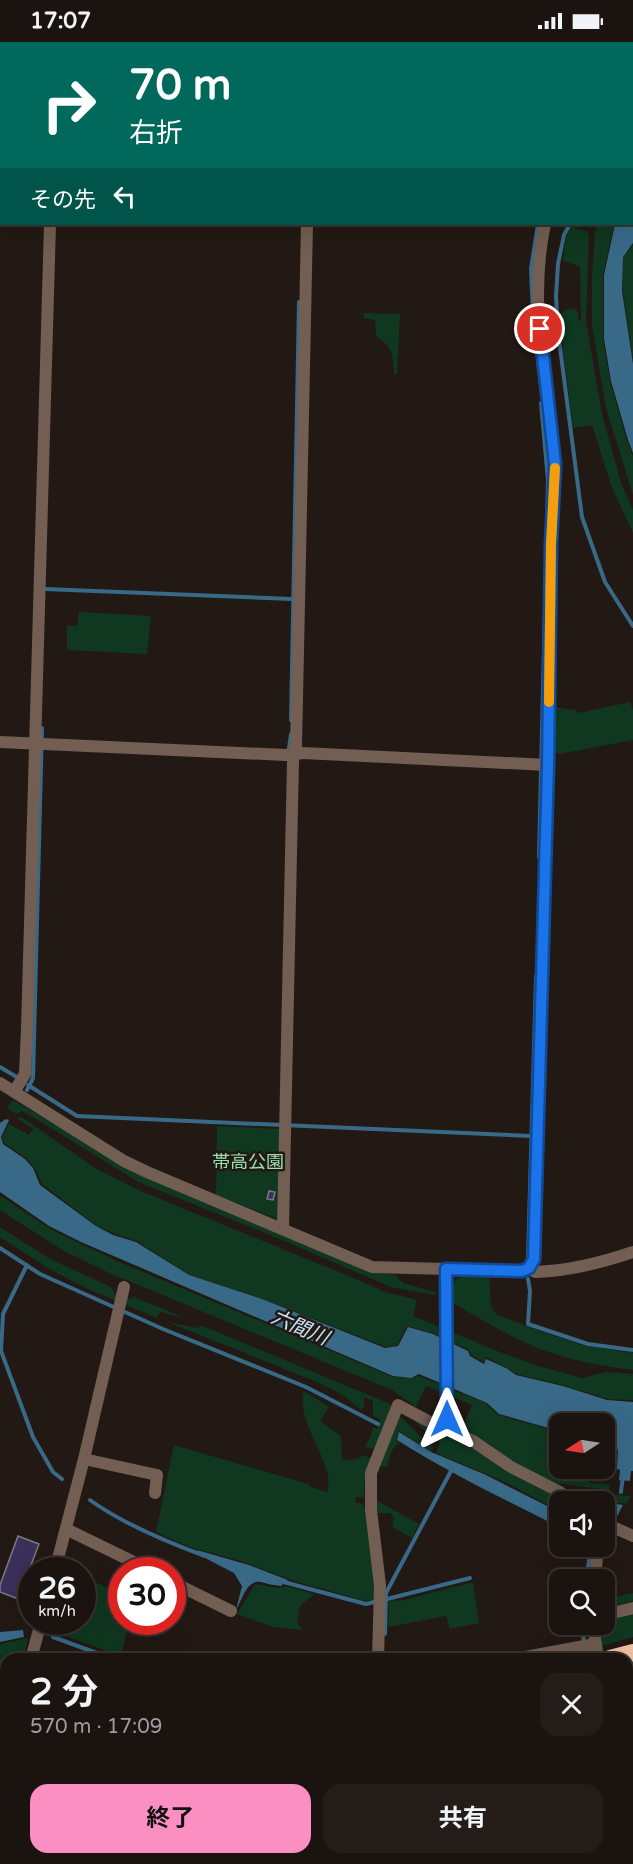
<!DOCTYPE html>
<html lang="ja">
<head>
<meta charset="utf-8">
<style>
	:root { --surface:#1a130f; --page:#231c18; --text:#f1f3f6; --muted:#9f9e9e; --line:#38322f; --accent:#fc8fc1 }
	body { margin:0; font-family:"Varela Round","Noto Sans JP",sans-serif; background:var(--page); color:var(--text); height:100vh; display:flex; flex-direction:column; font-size:22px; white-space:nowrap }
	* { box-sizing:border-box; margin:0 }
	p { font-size:20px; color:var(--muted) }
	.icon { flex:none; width:33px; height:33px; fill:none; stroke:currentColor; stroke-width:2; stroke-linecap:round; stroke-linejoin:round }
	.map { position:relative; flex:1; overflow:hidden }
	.drawer { position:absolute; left:0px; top:1611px; width:633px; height:212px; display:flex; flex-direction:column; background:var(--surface); border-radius:18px 18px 0 0; box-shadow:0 6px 24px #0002,0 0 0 2px var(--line) }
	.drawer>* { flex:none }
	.hud { position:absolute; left:0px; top:0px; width:633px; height:183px; box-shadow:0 6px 24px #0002,0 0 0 2px var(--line); background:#00695c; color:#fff; overflow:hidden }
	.needle { width:39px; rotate:258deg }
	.tools { position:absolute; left:549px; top:1371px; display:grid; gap:12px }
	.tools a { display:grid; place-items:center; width:66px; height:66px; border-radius:12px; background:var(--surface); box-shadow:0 6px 24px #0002,0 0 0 2px var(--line); font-size:30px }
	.speed { position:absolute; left:18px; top:1515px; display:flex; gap:12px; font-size:30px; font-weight:700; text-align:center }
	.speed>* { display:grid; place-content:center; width:78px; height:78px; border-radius:50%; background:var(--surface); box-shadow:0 6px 24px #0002,0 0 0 2px var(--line); line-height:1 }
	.speed small { font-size:15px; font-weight:400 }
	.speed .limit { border:9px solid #d22; background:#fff; color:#111 }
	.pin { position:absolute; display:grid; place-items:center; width:51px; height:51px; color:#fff; margin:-26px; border:3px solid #fff; border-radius:50%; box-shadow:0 2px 6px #0007 }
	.me { position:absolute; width:66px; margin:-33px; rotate:0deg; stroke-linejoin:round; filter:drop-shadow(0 0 4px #0008) }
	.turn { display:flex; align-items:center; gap:21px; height:126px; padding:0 30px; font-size:27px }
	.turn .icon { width:78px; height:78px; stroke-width:2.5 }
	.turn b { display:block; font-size:42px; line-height:51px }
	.then { display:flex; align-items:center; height:57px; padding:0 30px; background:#0003; gap:12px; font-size:22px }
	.round { display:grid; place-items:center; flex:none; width:63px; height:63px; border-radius:18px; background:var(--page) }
	.headline { display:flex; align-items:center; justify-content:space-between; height:102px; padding:0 30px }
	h1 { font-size:36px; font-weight:700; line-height:45px }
	.primary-button { display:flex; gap:12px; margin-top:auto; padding:12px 30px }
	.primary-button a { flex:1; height:69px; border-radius:18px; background:var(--accent); color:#111; font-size:24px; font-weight:700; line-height:69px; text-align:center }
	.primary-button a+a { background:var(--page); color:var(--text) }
	.status { display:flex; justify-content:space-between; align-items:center; height:42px; padding:0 30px; background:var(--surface); direction:ltr }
	.status svg { height:16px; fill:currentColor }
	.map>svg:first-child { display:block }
</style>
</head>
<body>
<div class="status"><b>17:07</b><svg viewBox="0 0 49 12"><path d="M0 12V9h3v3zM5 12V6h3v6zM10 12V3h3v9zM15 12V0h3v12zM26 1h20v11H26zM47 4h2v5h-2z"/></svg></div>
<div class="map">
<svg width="633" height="1822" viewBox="0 0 633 1822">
	<rect width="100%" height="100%" fill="#221914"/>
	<path fill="#103720" d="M 301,0 L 301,2 L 187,1 L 187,0 Z
		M 597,182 L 614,182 L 603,233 L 603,297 L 610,339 L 627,399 L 633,414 L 633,453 L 606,366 L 592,283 L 592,235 L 595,190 Z
		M 571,185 L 586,189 L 589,192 L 586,279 L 602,372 L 621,441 L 633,468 L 633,491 L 612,446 L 592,383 L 573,386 L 560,283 L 562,282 L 561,271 L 570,266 L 577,268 L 579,279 L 581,278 L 580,225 L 563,218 L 566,196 Z
		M 633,203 L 633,318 L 623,249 L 623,215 Z
		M 363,271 L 400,272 L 397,332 L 394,332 C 393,312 393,306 376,294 L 375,278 L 364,276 Z
		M 79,570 L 151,574 L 147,612 L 67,608 L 67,584 L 77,584 Z
		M 630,660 L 633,668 L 633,698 L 559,712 L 555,711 L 554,665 L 575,668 L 578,671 Z
		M 13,1058 L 142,1133 L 373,1230 L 395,1233 L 403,1241 L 435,1250 L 435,1253 L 391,1245 L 268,1192 L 138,1140 L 38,1078 L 22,1069 L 16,1072 L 7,1066 Z
		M 20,1074 L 95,1126 L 143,1150 L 356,1237 L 385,1250 L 417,1258 L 413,1274 L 497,1309 L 538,1324 L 582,1336 L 606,1330 L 633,1332 L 633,1358 L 608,1357 L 563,1343 L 516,1332 L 507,1326 L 486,1315 L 484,1320 L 471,1313 L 469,1308 L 433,1291 L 407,1284 L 397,1303 L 386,1305 L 260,1256 L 189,1233 L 137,1199 L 115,1192 L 97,1184 L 42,1142 L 34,1125 L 26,1116 L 4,1101 L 2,1095 L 9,1082 L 29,1093 L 33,1087 L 18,1077 Z
		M 217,1084 L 280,1087 L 278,1177 L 216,1153 Z
		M 0,1154 L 54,1189 L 117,1219 L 393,1335 L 411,1336 L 419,1334 L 485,1361 L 498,1373 L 559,1390 L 560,1426 L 604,1427 L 602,1439 L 590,1437 L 589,1441 L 610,1443 L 609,1448 L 554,1441 L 510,1419 L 489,1402 L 461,1389 L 472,1363 L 426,1344 L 416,1365 L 392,1348 L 107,1230 L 64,1209 L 0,1168 Z
		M 0,1185 L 50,1217 L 111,1245 L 115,1252 L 130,1257 L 134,1255 L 185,1276 L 160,1270 L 157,1276 L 88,1247 L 49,1227 L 0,1195 Z
		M 489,1233 L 491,1265 L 496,1272 L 534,1287 L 585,1304 L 633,1311 L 633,1328 C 602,1324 572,1319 543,1308 C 511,1296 482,1278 453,1261 L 453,1244 L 456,1237 L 462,1235 Z
		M 165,1279 L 195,1286 L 203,1284 L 390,1362 L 391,1366 L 375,1407 L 365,1405 L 372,1391 L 373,1385 L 377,1387 L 380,1377 L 373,1374 L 373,1359 L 364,1355 L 364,1365 L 361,1368 L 343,1353 L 317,1340 Z
		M 304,1349 L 329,1365 L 320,1379 L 341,1394 L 342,1418 L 357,1417 L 363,1413 L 372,1417 L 364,1443 L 364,1456 L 356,1455 L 355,1460 L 364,1463 L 375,1532 L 376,1556 L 366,1559 L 294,1539 L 241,1519 L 189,1505 L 156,1490 L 174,1403 L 308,1442 L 311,1445 L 326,1450 L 328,1449 C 328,1444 329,1439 328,1434 C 324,1409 296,1376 304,1349 Z
		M 399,1373 L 420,1394 L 434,1405 L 431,1410 L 399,1389 L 396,1398 L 400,1401 C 390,1406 390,1416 387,1425 L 379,1424 Z
		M 410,1374 L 473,1403 L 565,1459 L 560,1460 L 559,1469 L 505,1440 L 436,1411 L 440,1401 L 430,1395 Z
		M 566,1448 L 631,1454 L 627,1461 L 613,1461 L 606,1475 L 605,1474 L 604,1460 L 581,1459 Z
		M 376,1458 L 419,1482 L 412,1496 L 392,1485 L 394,1476 L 390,1471 L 377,1471 Z
		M 83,1533 L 121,1554 L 122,1580 L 129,1580 L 121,1614 L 49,1588 L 51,1580 L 82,1580 Z
		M 473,1540 L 479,1581 L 450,1587 L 446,1574 L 388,1585 L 389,1559 L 395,1558 L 400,1559 Z
		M 255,1542 L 278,1546 L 286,1544 L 314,1552 L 300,1564 L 297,1581 L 303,1588 L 273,1585 L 237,1572 Z
		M 633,1551 L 633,1559 L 605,1566 L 605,1557 Z
		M 633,1570 L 633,1595 L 601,1604 L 599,1594 L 601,1583 L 604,1582 L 605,1577 Z
		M 28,1596 L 24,1617 L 6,1617 L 6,1652 L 0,1652 L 0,1602 Z"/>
	<path fill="#386987" d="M 633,122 L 633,201 L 623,215 L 622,249 L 633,322 L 633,411 L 628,398 L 611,339 L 604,297 L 604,233 L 615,182 L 632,182 L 632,125 Z
		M 6,1077 L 9,1078 L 1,1095 L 3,1102 L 25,1117 L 33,1126 L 40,1143 L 96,1184 L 113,1193 L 136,1200 L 189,1233 L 262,1257 L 385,1306 L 398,1304 L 408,1285 L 433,1292 L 468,1309 L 470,1314 L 484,1322 L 486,1317 L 506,1326 L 516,1333 L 563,1344 L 607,1358 L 633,1360 L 633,1429 L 631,1429 L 630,1439 L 619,1438 L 620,1428 L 617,1427 L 618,1408 L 605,1405 L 604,1382 L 560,1382 L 559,1389 L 499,1372 L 487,1361 L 419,1332 L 411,1336 L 393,1334 L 81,1200 L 49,1184 L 0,1150 L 0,1081 Z
		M 399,1390 L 431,1410 L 486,1433 L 559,1470 L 559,1485 C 504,1457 449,1431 397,1398 Z
		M 616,1462 L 623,1463 L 608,1491 L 605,1503 L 605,1485 Z
		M 197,1508 L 249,1523 L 288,1538 L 281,1544 C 273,1543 268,1542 261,1540 C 247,1537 242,1558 236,1568 L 242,1544 L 234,1531 L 207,1517 Z
		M 23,1588 L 24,1595 L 0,1600 L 0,1590 Z"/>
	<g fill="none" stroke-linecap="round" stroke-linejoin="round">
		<path stroke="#386987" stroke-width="4" d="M 306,2 L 306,0
			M 556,2 L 556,0
			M 632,27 L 633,25
			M 570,182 L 564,193 L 558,222 L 556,254 L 558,290 L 582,475 L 605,540 L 633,584
			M 534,294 L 531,227 L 538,182
			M 45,547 L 292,557
			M 291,678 L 299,260
			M 289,706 L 291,692
			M 539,815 L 548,438 L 541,361
			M 0,1025 L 20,1037
			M 28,1043 L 77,1074 L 531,1094
			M 27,1048 L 33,1036 L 42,686
			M 0,1206 L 40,1232 L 163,1287 L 306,1345 L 378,1382
			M 528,1215 L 536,934
			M 27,1223 L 3,1272 L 1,1309 L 33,1395 L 53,1430 L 62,1437
			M 528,1237 L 530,1249 L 528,1282 L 588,1302 L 633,1308
			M 621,1450 L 623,1433
			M 90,1458 C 123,1482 167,1500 205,1514
			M 586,1538 L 591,1506
			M 280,1539 L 366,1562 L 374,1560
			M 387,1557 L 470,1536
			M 583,1582 L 583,1593 L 587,1617
			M 385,1592 L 386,1551 L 452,1427
			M 53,1595 L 113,1617
			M 9,1822 L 10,1816
			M 598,1822 L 598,1816"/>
	</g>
	<path fill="#3a305a" stroke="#7b7984" stroke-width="1.5" d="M 269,1149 L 275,1150 L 273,1158 L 267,1157 Z
		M 18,1494 L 39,1502 L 23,1544 L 31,1547 L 26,1560 L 0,1550 L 0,1543 Z"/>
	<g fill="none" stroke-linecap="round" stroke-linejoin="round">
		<path stroke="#725e52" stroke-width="12" d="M 53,2 L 53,0
			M 312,2 L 312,0
			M 562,2 L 562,0
			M 0,134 L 2,134
			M 0,700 L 285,713 L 303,711 L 548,723
			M 0,1041 L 124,1119 L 147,1130 L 372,1225 L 522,1229 L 529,1226 L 534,1217 L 548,723 L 551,503 L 555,422 C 546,343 528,260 545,182
			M 14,1050 L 25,1032 L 27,986 L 50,182
			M 283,1186 L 293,719 L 296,704 L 307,182
			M 529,1226 L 535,1230 C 569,1229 601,1221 633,1210
			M 446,1227 L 447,1387
			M 84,1417 L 157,1433 L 155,1451
			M 604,1481 L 633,1494
			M 66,1487 L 150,1528
			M 55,1528 L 84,1417 L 124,1245
			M 595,1538 L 597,1514 L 596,1504
			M 172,1540 L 231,1569
			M 604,1573 L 633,1566
			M 593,1582 L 598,1617
			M 31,1617 L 41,1580
			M 378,1617 L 380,1543 L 371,1468 L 371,1431 L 398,1363 L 430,1380 L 473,1399 L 511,1425 L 560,1450 L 572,1460
			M 515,1617 L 595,1602
			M 0,1658 L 6,1658
			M 627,1684 L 633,1682
			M 0,1720 L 6,1721
			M 342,1822 L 343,1816
			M 604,1822 L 604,1816"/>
		<path stroke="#725e52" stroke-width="12" d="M 0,1749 L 6,1728"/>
		<path stroke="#f0be9f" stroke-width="18" d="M 610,1617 L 633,1611
			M 627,1636 L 633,1635
			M 0,1679 L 6,1679
			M 0,1702 L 6,1702"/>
	</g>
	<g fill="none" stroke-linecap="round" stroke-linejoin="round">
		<defs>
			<path id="route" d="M 447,1377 L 446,1227 L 522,1229 L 529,1226 L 534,1217 L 548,723 L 551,502 L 555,422 L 540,287"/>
		</defs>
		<use href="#route" stroke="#114b97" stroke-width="15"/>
		<use href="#route" stroke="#1a73e8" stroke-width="10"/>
		<path stroke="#f59e0b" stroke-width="10" d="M 549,660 L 551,502 L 555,426"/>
	</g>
	<g text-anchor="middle" stroke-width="5" stroke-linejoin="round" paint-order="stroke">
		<g font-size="18" fill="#97e0ae" stroke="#221914">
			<text x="248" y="1126">帯高公園</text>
		</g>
		<g font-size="20" font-style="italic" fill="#c8e5f8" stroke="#221914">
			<text transform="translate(300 1285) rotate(23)" y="7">六間川</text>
		</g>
	</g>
</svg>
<div class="tools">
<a><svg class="needle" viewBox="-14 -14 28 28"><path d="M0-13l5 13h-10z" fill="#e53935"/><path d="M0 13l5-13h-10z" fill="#9f9e9e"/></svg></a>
<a><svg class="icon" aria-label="sound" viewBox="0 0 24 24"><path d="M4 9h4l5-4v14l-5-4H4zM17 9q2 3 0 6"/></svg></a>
<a><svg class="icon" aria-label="search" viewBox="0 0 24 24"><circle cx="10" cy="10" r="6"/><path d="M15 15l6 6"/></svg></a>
</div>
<div class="speed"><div>26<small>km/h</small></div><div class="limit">30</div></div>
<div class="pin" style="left:540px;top:287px;background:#d93025"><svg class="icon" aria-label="arrive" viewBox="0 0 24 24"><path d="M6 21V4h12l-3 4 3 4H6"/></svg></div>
<svg class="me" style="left:447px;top:1377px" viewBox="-20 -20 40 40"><path d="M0-17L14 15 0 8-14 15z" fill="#1a73e8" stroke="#fff" stroke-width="4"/></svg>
<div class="hud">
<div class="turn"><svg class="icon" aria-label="right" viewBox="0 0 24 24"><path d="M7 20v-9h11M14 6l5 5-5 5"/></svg><div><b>70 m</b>右折</div></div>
<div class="then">その先<svg class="icon" aria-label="left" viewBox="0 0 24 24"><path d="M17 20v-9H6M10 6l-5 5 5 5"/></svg></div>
</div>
<section class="drawer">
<div class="headline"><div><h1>2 分</h1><p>570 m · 17:09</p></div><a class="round"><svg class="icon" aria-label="close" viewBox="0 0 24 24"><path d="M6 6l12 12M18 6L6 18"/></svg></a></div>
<div class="primary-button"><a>終了</a><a>共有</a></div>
</section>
</div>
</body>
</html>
